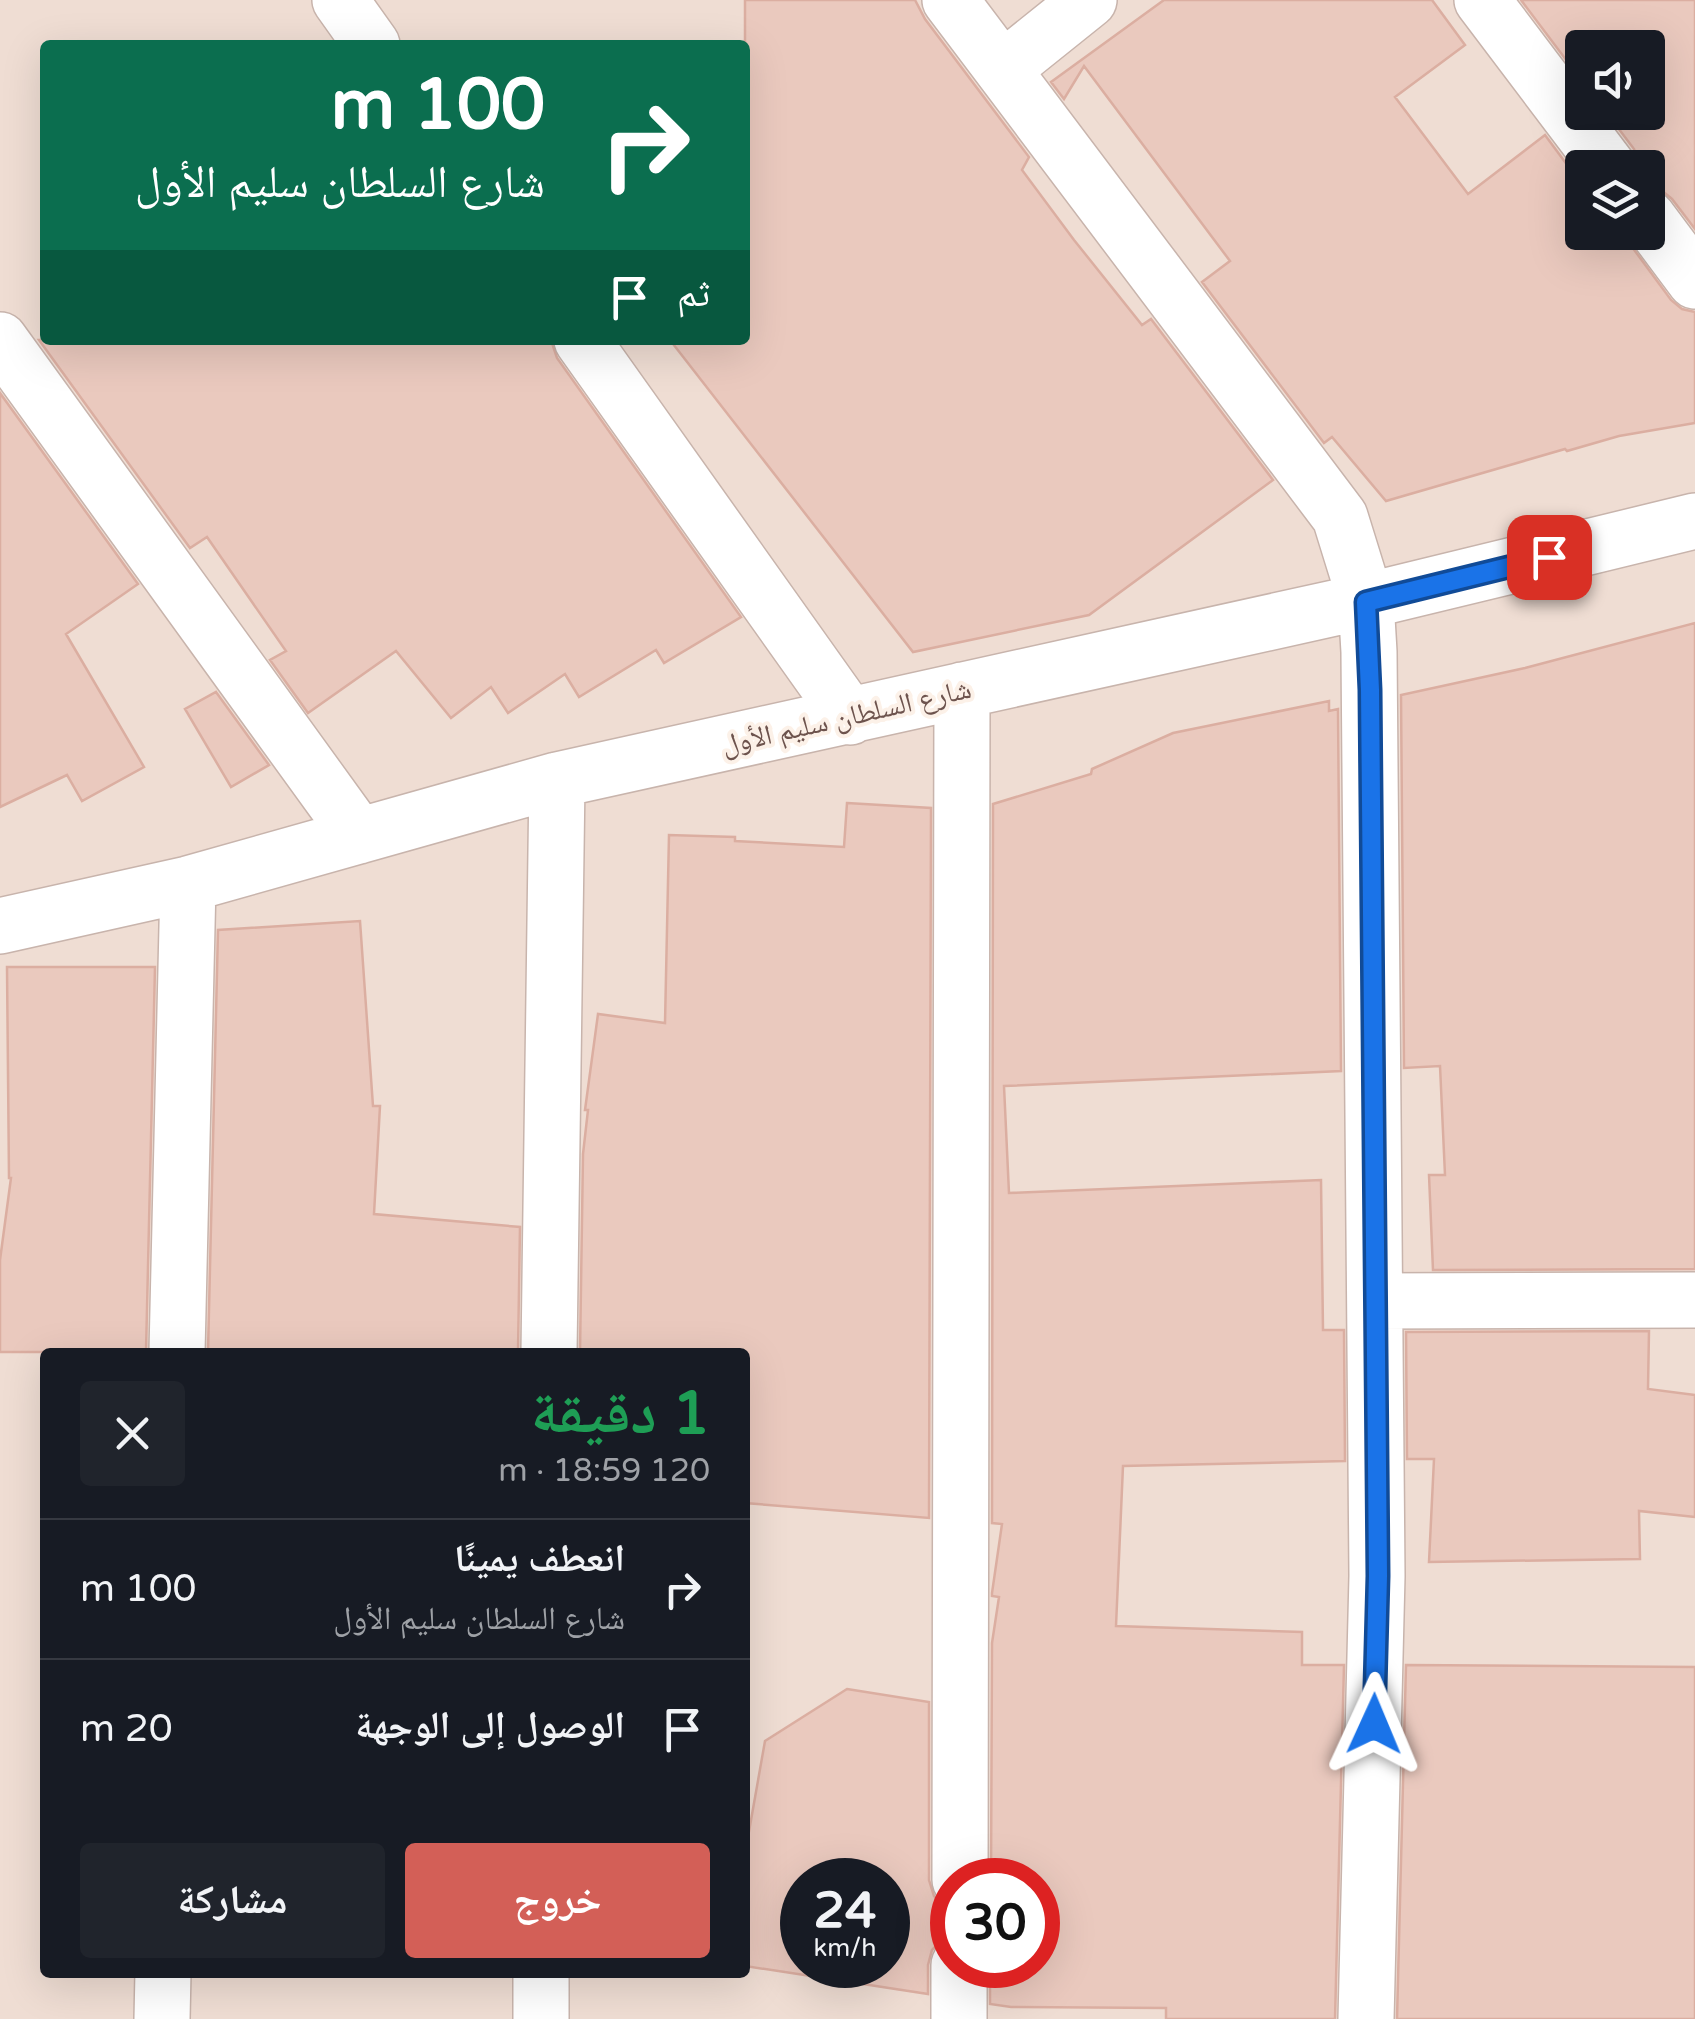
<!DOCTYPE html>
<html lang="ar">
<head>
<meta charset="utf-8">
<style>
	:root { --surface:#171b24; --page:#20242c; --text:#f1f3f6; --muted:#9ea1a6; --line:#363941; --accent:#d35f57 }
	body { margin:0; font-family:"Varela Round","Noto Naskh Arabic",sans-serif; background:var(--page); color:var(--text); direction:rtl; height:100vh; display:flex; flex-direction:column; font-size:38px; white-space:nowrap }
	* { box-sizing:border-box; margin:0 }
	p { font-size:32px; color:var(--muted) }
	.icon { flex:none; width:55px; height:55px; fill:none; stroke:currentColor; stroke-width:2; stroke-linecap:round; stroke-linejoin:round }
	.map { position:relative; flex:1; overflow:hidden; direction:ltr }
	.sheet { position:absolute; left:40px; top:1348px; width:710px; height:630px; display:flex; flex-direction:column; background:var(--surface); border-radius:10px; box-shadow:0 10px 40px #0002; direction:rtl }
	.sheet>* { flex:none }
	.top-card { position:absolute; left:40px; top:40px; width:710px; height:305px; border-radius:10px; box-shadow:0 10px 40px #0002; direction:rtl; background:#0b6e4f; color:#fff; overflow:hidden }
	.controls { position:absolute; left:1565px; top:30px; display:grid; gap:20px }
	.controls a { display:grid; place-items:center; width:100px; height:100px; border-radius:10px; background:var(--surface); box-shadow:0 10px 40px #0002; font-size:50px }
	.speed { position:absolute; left:780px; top:1858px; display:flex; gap:20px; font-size:50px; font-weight:700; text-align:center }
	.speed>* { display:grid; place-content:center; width:130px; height:130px; border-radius:50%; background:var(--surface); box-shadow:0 10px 40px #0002; line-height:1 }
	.speed small { font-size:25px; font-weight:400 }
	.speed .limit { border:15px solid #d22; background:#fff; color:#111 }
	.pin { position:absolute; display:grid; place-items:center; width:85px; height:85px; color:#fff; margin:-42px; border-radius:20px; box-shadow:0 5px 15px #0006 }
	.me { position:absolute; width:110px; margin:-55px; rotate:1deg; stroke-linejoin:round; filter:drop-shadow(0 0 8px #0008) }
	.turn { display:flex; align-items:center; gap:35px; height:210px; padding:0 40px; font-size:45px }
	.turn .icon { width:130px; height:130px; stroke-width:2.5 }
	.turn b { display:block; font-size:70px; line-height:85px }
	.then { display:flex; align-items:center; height:95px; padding:0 40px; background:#0003; gap:20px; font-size:38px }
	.round { display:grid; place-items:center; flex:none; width:105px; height:105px; border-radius:10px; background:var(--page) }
	.headline { display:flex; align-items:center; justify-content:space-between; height:170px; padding:0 40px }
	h1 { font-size:60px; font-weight:700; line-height:75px; color:#1e9e55 }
	.cta { display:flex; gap:20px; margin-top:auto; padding:20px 40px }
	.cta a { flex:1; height:115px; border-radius:10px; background:var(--accent); color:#fff; font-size:40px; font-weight:700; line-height:115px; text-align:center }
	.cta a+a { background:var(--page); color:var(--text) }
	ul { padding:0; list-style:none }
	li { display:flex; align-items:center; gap:30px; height:140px; padding:0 40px; border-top:2px solid var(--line) }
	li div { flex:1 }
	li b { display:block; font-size:38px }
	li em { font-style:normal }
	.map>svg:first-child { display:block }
</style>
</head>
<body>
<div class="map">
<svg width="1695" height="2019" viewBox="0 0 1695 2019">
	<rect width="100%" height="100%" fill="#f9ede3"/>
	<path fill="#efddd3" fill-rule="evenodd" d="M 0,0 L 1695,0 L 1695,2019 L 0,2019 ZM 45,45 L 745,45 L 745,340 L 45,340 ZM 1582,48 L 1648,48 L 1648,112 L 1582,112 ZM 1582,168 L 1648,168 L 1648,232 L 1582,232 ZM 45,1352 L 745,1352 L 745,1972 L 45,1972 ZM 802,1880 L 888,1880 L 888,1965 L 802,1965 ZM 952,1880 L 1038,1880 L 1038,1965 L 952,1965 Z"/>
	<path fill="#eac9be" stroke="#dbaea1" stroke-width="2.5" fill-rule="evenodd" d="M 745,0 L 915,0 L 925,19 L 1029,157 L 1022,170 L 1074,240 L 1142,325 L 1151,319 L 1273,480 L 1089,615 L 913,652 L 670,340 L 745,340 Z
		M 1164,0 L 1432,0 L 1465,45 L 1395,97 L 1468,194 L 1545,135 L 1582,185 L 1582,232 L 1621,232 L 1671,300 L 1682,309 L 1695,312 L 1695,423 L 1619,436 L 1567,451 L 1565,449 L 1386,501 L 1332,437 L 1324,443 L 1202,282 L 1230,261 L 1084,66 L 1064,99 L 1051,82 Z
		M 1521,0 L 1695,0 L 1695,229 L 1672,199 L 1661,190 L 1648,187 L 1648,168 L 1640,168 L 1634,149 L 1606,112 L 1648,112 L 1648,48 L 1582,48 L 1582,81 Z
		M 39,340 L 551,340 L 557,358 L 741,617 L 664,663 L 656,650 L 579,697 L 565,674 L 508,713 L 491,687 L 451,718 L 396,651 L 308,713 L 270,660 L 286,651 L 207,537 L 190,548 Z
		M 0,393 L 138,584 L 66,634 L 144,767 L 82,801 L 67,775 L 0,807 Z
		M 1695,623 L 1695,1269 L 1433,1270 L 1429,1175 L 1445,1175 L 1440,1066 L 1404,1068 L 1401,695 L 1525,668 Z
		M 216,692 L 269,765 L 231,787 L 185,709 Z
		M 1329,701 L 1329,711 L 1338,709 L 1341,1071 L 1004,1086 L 1009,1193 L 1321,1180 L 1323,1330 L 1344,1330 L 1345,1461 L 1123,1466 L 1116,1626 L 1302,1632 L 1302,1665 L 1344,1665 L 1335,2019 L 1166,2019 L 1166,2008 L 1011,2007 L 990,2004 L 990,1965 L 1038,1965 L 1038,1880 L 991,1880 L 992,1643 L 999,1597 L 992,1596 L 992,1593 L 1002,1524 L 992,1523 L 993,804 L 1091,774 L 1092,769 L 1173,733 Z
		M 847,803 L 931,808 L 929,1518 L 745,1503 L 745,1352 L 580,1352 L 583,1154 L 588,1110 L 585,1110 L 598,1014 L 665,1023 L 669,835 L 735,837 L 735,841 L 844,847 Z
		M 360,921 L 373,1106 L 380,1106 L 374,1214 L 520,1227 L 518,1352 L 208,1352 L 218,930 Z
		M 7,967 L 155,967 L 146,1352 L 0,1352 L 0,1260 L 11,1178 L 9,1178 Z
		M 1649,1331 L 1648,1389 L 1695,1395 L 1695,1517 L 1639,1511 L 1640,1559 L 1429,1562 L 1434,1459 L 1407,1459 L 1406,1332 Z
		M 1406,1665 L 1695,1667 L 1695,2019 L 1397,2019 Z
		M 847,1689 L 929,1702 L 929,1880 L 934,1896 L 944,1906 L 952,1909 L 952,1935 L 943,1939 L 932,1950 L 928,1965 L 928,1994 L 745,1966 L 745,1854 L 765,1741 ZM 802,1880 L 888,1880 L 888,1965 L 802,1965 Z"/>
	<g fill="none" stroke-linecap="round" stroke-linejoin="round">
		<defs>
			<path id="minor" d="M 340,0 L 372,45
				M 950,0 L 1340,517 L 1366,601 L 1369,652 L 1377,1576 L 1366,2019
				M 1482,0 L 1609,168
				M 1003,69 L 1089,0
				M 1648,218 L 1695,281
				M 0,340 L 359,836
				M 582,340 L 850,717
				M 0,926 L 188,884 L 557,780 L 1366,601 L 1695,521
				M 1375,1301 L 1695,1300
				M 177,1352 L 188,884
				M 549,1352 L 557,780
				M 960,1880 L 962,690
				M 162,2019 L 163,1972
				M 541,2019 L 541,1972
				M 959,2019 L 959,1965"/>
		</defs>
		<use href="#minor" stroke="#c8b4ac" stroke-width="58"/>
		<use href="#minor" stroke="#fff" stroke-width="55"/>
	</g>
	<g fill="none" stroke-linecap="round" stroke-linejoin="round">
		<defs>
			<path id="route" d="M 1374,1724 L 1378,1576 L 1370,690 L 1366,602 L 1549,557"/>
		</defs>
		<use href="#route" stroke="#114b97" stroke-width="25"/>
		<use href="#route" stroke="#1a73e8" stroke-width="18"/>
	</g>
	<g text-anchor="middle" stroke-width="8" stroke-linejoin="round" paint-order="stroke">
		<g font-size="28" fill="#6d534d" stroke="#fcf1e8">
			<text transform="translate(846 716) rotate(-13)" y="10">شارع السلطان سليم الأول</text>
		</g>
	</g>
</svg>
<div class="controls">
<a><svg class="icon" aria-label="sound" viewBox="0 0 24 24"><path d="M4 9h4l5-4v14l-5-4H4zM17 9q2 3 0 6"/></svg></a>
<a><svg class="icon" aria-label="layers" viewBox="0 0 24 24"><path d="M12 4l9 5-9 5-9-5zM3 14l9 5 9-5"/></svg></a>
</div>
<div class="speed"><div>24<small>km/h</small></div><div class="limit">30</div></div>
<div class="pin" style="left:1549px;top:557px;background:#d93025"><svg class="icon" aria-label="arrive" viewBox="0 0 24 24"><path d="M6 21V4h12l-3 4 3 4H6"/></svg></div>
<svg class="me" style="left:1374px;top:1724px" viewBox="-20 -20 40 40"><path d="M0-17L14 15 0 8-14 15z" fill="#1a73e8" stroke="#fff" stroke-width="4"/></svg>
<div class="top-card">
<div class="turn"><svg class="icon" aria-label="right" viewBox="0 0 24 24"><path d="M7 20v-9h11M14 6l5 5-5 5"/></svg><div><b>100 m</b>شارع السلطان سليم الأول</div></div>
<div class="then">ثم<svg class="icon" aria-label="arrive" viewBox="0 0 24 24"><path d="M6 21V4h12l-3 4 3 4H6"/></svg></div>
</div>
<section class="sheet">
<div class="headline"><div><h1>1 دقيقة</h1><p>120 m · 18:59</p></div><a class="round"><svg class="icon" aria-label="close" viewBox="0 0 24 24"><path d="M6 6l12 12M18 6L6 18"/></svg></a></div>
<ul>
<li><svg class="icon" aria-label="right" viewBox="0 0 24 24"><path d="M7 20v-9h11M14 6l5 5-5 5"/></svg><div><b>انعطف يمينًا</b><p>شارع السلطان سليم الأول</p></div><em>100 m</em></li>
<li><svg class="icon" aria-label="arrive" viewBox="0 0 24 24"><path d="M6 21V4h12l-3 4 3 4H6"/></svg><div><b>الوصول إلى الوجهة</b></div><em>20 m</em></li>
</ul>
<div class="cta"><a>خروج</a><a>مشاركة</a></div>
</section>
</div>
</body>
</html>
